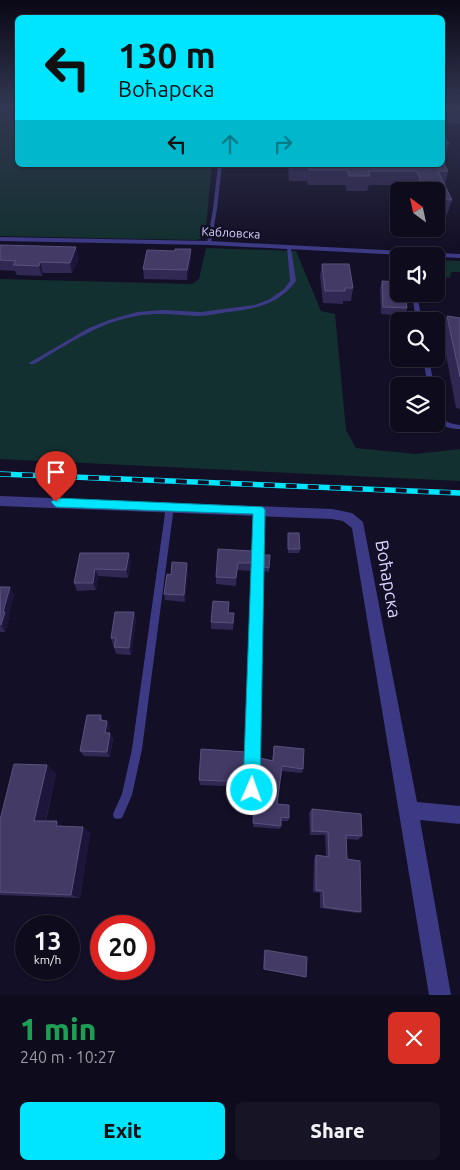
<!DOCTYPE html>
<html lang="en">
<head>
<meta charset="utf-8">
<style>
	:root { --surface:#0e0b1c; --page:#171425; --text:#f1f3f6; --muted:#9b9ba3; --line:#2e2b3b; --accent:#00e5ff }
	body { margin:0; font-family:Ubuntu,sans-serif; background:var(--page); color:var(--text); height:100vh; display:flex; flex-direction:column; font-size:19px; white-space:nowrap }
	* { box-sizing:border-box; margin:0 }
	p { font-size:16px; color:var(--muted) }
	.icon { flex:none; width:28px; height:28px; fill:none; stroke:currentColor; stroke-width:2; stroke-linecap:round; stroke-linejoin:round }
	.map { position:relative; height:995px; overflow:hidden }
	.details { display:flex; flex-direction:column; background:var(--surface); flex:1 }
	.details>* { flex:none }
	.banner { position:absolute; left:15px; top:15px; width:430px; height:152px; border-radius:8px; box-shadow:0 1px 4px #0004,0 0 0 1px var(--line); background:#00e5ff; color:#111; overflow:hidden }
	.needle { width:32px; rotate:327deg }
	.tools { position:absolute; left:390px; top:182px; display:grid; gap:10px }
	.tools a { display:grid; place-items:center; width:55px; height:55px; border-radius:8px; background:var(--surface); box-shadow:0 1px 4px #0004,0 0 0 1px var(--line); font-size:25px }
	.speed { position:absolute; left:15px; top:915px; display:flex; gap:10px; font-size:25px; font-weight:700; text-align:center }
	.speed>* { display:grid; place-content:center; width:65px; height:65px; border-radius:50%; background:var(--surface); box-shadow:0 1px 4px #0004,0 0 0 1px var(--line); line-height:1 }
	.speed small { font-size:12px; font-weight:400 }
	.speed .limit { border:8px solid #d22; background:#fff; color:#111 }
	.pin { position:absolute; display:grid; place-items:center; width:42px; height:42px; color:#fff; margin:-51px -21px; border-radius:50% 50% 50% 0; rotate:-45deg; box-shadow:0 0 5px #0007 }
	.pin .icon { rotate:45deg }
	.me { position:absolute; width:55px; margin:-28px; rotate:2deg; stroke-linejoin:round; filter:drop-shadow(0 0 4px #0008) }
	.turn { display:flex; align-items:center; gap:18px; height:105px; padding:0 20px; font-size:22px }
	.turn .icon { width:65px; height:65px; stroke-width:2.5 }
	.turn b { display:block; font-size:35px; line-height:42px }
	.lanes { display:flex; align-items:center; height:48px; padding:0 20px; background:#0003; justify-content:center; gap:25px; direction:ltr }
	.lanes .off { opacity:.35 }
	.round { display:grid; place-items:center; flex:none; width:52px; height:52px; border-radius:8px; background:var(--page) }
	.head { display:flex; align-items:center; justify-content:space-between; height:85px; padding:0 20px }
	h1 { font-size:30px; font-weight:800; line-height:38px; color:#1e9e55 }
	.cta { display:flex; gap:10px; margin-top:auto; padding:10px 20px }
	.cta a { flex:1; height:58px; border-radius:8px; background:var(--accent); color:#111; font-size:20px; font-weight:800; line-height:58px; text-align:center }
	.cta a+a { background:var(--page); color:var(--text) }
	.map>svg:first-child { display:block }
</style>
</head>
<body>
<div class="map">
<svg width="460" height="995" viewBox="0 0 460 995">
	<rect width="100%" height="100%" fill="#130f26"/>
	<path fill="#12302f" d="M 0,113 L 17,116 L 18,165 L 212,165 L 205,237 L 196,240 L 0,236 Z
		M 206,248 L 296,251 L 321,311 L 335,314 L 346,430 L 356,448 L 415,454 L 460,449 L 460,481 L 0,459 L 0,279 L 192,284 L 199,279 Z
		M 436,260 L 460,261 L 460,272 L 451,272 L 450,278 L 436,277 Z"/>
	<g fill="none" stroke-linecap="round" stroke-linejoin="round">
		<path fill="#3d3a85" fill-rule="evenodd" d="M 0,109 L 7,110 L 8,111 L 6,112 L 0,111 Z
			M 218,165 L 222,165 L 217,209 L 211,243 L 209,244 L 207,243 L 213,209 Z
			M 287,247 L 291,248 L 296,281 C 278,305 257,308 229,312 C 219,313 208,316 198,316 C 178,315 158,312 137,316 C 99,322 67,345 34,364 L 30,364 L 29,363 L 89,328 L 109,320 L 137,312 L 163,310 L 201,312 L 255,305 L 270,299 L 284,289 L 290,281 Z
			M 412,294 L 417,294 L 422,321 L 416,321 Z
			M 436,326 L 460,329 L 460,333 L 436,330 Z
			M 423,359 L 429,359 L 434,386 L 428,386 Z
			M 436,411 L 438,411 C 443,421 449,424 460,425 L 460,429 C 451,429 443,427 436,421 Z
			M 170,503 L 173,504 L 174,506 L 142,749 L 132,795 L 122,818 L 118,819 L 114,818 L 113,814 L 122,794 L 132,749 L 166,506 L 167,504 Z
			M 259,507 L 262,508 L 263,510 L 257,790 L 256,794 L 252,795 L 248,794 L 247,790 L 255,510 L 256,508 Z"/>
		<path fill="#3d3a85" fill-rule="evenodd" d="M 0,237 L 209,241 L 460,254 L 460,258 L 209,245 L 0,241 Z
			M 0,496 L 332,509 L 352,513 L 363,522 L 417,802 L 460,806 L 460,824 L 420,820 L 451,995 L 429,995 L 352,528 L 343,521 L 332,519 L 0,506 Z"/>
		<defs>
			<path id="rail" d="M 0,474 L 460,493"/>
		</defs>
		<use href="#rail" stroke="#00e5ff" stroke-width="5.5"/>
		<use href="#rail" stroke="#130f26" stroke-width="4" stroke-dasharray="11" stroke-linecap="butt"/>
	</g>
	<path fill="#312854" d="M 442,105 L 460,105 L 460,123 L 442,123 Z
		M 442,133 L 449,144 L 445,158 L 442,158 Z
		M 288,165 L 442,165 L 448,171 L 445,185 L 452,200 L 447,215 L 436,214 L 436,191 L 415,191 L 413,185 L 369,185 L 367,191 L 347,191 L 345,185 L 308,185 L 307,181 L 289,181 Z
		M 0,245 L 79,257 L 72,273 L 43,273 L 42,276 L 17,275 L 15,271 L 0,270 Z
		M 175,251 L 191,259 L 187,280 L 144,279 L 143,269 Z
		M 322,264 L 353,288 L 351,301 L 343,301 L 343,304 L 323,303 L 320,276 Z
		M 382,281 L 407,308 L 405,316 L 381,314 L 380,289 Z
		M 447,316 L 460,318 L 460,409 L 456,408 L 442,333 Z
		M 288,533 L 300,549 L 299,553 L 288,553 Z
		M 252,551 L 251,571 L 237,570 L 236,586 L 216,584 L 216,577 Z
		M 80,553 L 129,553 L 131,560 L 128,578 L 98,576 L 96,590 L 77,591 L 74,583 Z
		M 264,555 L 270,555 L 269,572 L 264,571 Z
		M 188,570 L 185,602 L 165,600 L 164,594 L 171,575 Z
		M 0,587 L 14,594 L 8,616 L 9,618 L 5,632 L 0,632 Z
		M 134,612 L 136,620 L 131,655 L 116,654 L 114,647 L 114,645 L 113,645 L 111,638 Z
		M 234,613 L 233,630 L 211,629 L 211,622 Z
		M 101,715 L 103,721 L 107,721 L 110,726 L 109,733 L 113,738 L 110,757 L 84,756 L 80,751 Z
		M 274,746 L 303,769 L 302,773 L 282,771 L 277,804 L 289,818 L 288,821 L 281,821 L 281,826 L 280,829 L 253,827 L 254,797 L 254,792 L 259,790 L 259,789 L 260,758 L 272,761 Z
		M 47,765 L 56,774 L 46,821 L 64,827 L 83,827 L 90,833 L 80,898 L 0,895 L 0,820 Z
		M 199,780 L 246,782 L 245,787 L 200,785 Z
		M 312,809 L 362,836 L 358,840 L 346,839 L 347,859 L 361,912 L 357,913 L 320,908 L 320,893 L 313,892 L 314,859 L 316,855 L 326,857 L 325,835 L 310,835 L 309,813 Z
		M 264,950 L 265,950 L 264,969 L 263,969 Z"/>
	<path fill="#1d163a" d="M 76,247 L 79,257 L 72,273 L 70,263 Z
		M 191,249 L 191,259 L 187,280 L 187,270 Z
		M 40,262 L 43,273 L 42,276 L 39,266 Z
		M 129,553 L 131,560 L 128,578 L 126,570 Z
		M 187,563 L 188,570 L 185,602 L 184,595 Z
		M 95,569 L 98,576 L 96,590 L 93,583 Z
		M 10,587 L 14,594 L 8,616 L 9,618 L 5,632 L 1,625 L 3,612 Z
		M 134,612 L 136,620 L 131,655 L 129,648 Z
		M 107,721 L 110,726 L 108,738 L 105,733 Z
		M 110,733 L 113,738 L 110,757 L 107,752 Z
		M 47,765 L 56,774 L 44,827 L 34,821 Z
		M 57,821 L 66,828 L 56,826 Z
		M 83,827 L 90,833 L 80,898 L 71,895 Z"/>
	<path fill="#433a66" stroke="#5a527e" d="M 442,105 L 460,105 L 460,110 L 442,110 Z
		M 442,133 L 449,144 L 443,144 L 445,148 L 442,148 Z
		M 442,160 L 448,171 L 438,171 L 452,200 L 436,199 L 436,191 L 424,191 L 417,171 L 368,171 L 370,176 L 349,176 L 347,170 L 309,170 L 308,166 L 290,166 L 290,165 L 442,165 Z
		M 0,245 L 76,247 L 70,263 L 40,262 L 39,266 L 13,265 L 16,261 L 0,260 Z
		M 175,249 L 191,249 L 187,270 L 143,269 L 147,250 L 175,251 Z
		M 322,264 L 349,264 L 353,288 L 345,288 L 345,291 L 325,291 Z
		M 382,281 L 399,282 L 399,294 L 405,294 L 407,308 L 383,307 Z
		M 447,316 L 460,318 L 460,377 Z
		M 288,533 L 299,533 L 300,549 L 288,549 Z
		M 218,549 L 252,551 L 252,563 L 238,563 L 236,578 L 216,577 Z
		M 80,553 L 129,553 L 126,570 L 95,569 L 93,583 L 74,583 Z
		M 264,555 L 270,555 L 269,568 L 264,567 Z
		M 172,562 L 187,563 L 184,595 L 164,594 L 167,574 L 171,575 Z
		M 0,587 L 10,587 L 3,612 L 5,612 L 1,625 Z
		M 213,601 L 229,602 L 228,613 L 234,613 L 233,623 L 211,622 Z
		M 115,612 L 134,612 L 129,648 L 114,647 L 116,638 L 111,638 Z
		M 87,715 L 101,715 L 100,720 L 107,721 L 105,733 L 110,733 L 107,752 L 80,751 Z
		M 274,746 L 304,749 L 303,769 L 282,766 L 277,804 L 289,805 L 289,818 L 281,817 L 281,826 L 253,823 L 254,792 L 259,790 L 260,786 L 260,758 L 273,761 Z
		M 201,749 L 246,752 L 246,782 L 199,780 Z
		M 14,764 L 47,765 L 34,821 L 57,821 L 56,826 L 83,827 L 71,895 L 0,892 L 0,820 Z
		M 312,809 L 361,814 L 362,836 L 346,835 L 347,859 L 360,861 L 361,912 L 324,907 L 323,891 L 316,890 L 316,855 L 329,857 L 328,832 L 312,831 Z
		M 265,950 L 307,957 L 306,977 L 264,969 Z"/>
	<linearGradient id="sky" x2="0" y2="1"><stop stop-color="#0a0815"/><stop offset="0.43" stop-color="#333752"/><stop offset="1" stop-color="#333752" stop-opacity="0"/></linearGradient>
	<rect width="460" height="245" fill="url(#sky)"/>
	<path fill="#00e5ff" stroke="#0095a6" d="M 56,498 L 263,507 L 265,510 L 260,790 L 257,796 L 252,798 L 246,796 L 243,790 L 253,514 L 56,507 L 51,502 Z"/>
	<g text-anchor="middle" stroke-width="5" stroke-linejoin="round" paint-order="stroke">
		<g font-size="12" fill="#d9d4ff" stroke="#130f26">
			<text transform="translate(231 233) rotate(3)" y="4">Кабловска</text>
		</g>
		<g font-size="18" fill="#d9d4ff" stroke="#130f26">
			<text transform="translate(388 579) rotate(80)" y="6">Воћарска</text>
		</g>
	</g>
</svg>
<div class="tools">
<a><svg class="needle" viewBox="-14 -14 28 28"><path d="M0-13l5 13h-10z" fill="#e53935"/><path d="M0 13l5-13h-10z" fill="#9b9ba3"/></svg></a>
<a><svg class="icon" aria-label="sound" viewBox="0 0 24 24"><path d="M4 9h4l5-4v14l-5-4H4zM17 9q2 3 0 6"/></svg></a>
<a><svg class="icon" aria-label="search" viewBox="0 0 24 24"><circle cx="10" cy="10" r="6"/><path d="M15 15l6 6"/></svg></a>
<a><svg class="icon" aria-label="layers" viewBox="0 0 24 24"><path d="M12 4l9 5-9 5-9-5zM3 14l9 5 9-5"/></svg></a>
</div>
<div class="speed"><div>13<small>km/h</small></div><div class="limit">20</div></div>
<div class="pin" style="left:56px;top:502px;background:#d93025"><svg class="icon" aria-label="arrive" viewBox="0 0 24 24"><path d="M6 21V4h12l-3 4 3 4H6"/></svg></div>
<svg class="me" style="left:252px;top:790px" viewBox="-20 -20 40 40"><circle r="17" fill="#00e5ff" stroke="#fff" stroke-width="3"/><path d="M0-11L8 9 0 5-8 9z" fill="#fff"/></svg>
<div class="banner">
<div class="turn"><svg class="icon" aria-label="left" viewBox="0 0 24 24"><path d="M17 20v-9H6M10 6l-5 5 5 5"/></svg><div><b>130 m</b>Воћарска</div></div>
<div class="lanes"><svg class="icon" aria-label="left" viewBox="0 0 24 24"><path d="M17 20v-9H6M10 6l-5 5 5 5"/></svg><svg class="icon off" aria-label="ahead" viewBox="0 0 24 24"><path d="M12 20V5M6 11l6-6 6 6"/></svg><svg class="icon off" aria-label="right" viewBox="0 0 24 24"><path d="M7 20v-9h11M14 6l5 5-5 5"/></svg></div>
</div>
</div>
<section class="details">
<div class="head"><div><h1>1 min</h1><p>240 m · 10:27</p></div><a class="round" style="background:#d93025;color:#fff"><svg class="icon" aria-label="close" viewBox="0 0 24 24"><path d="M6 6l12 12M18 6L6 18"/></svg></a></div>
<div class="cta"><a>Exit</a><a>Share</a></div>
</section>
</body>
</html>
